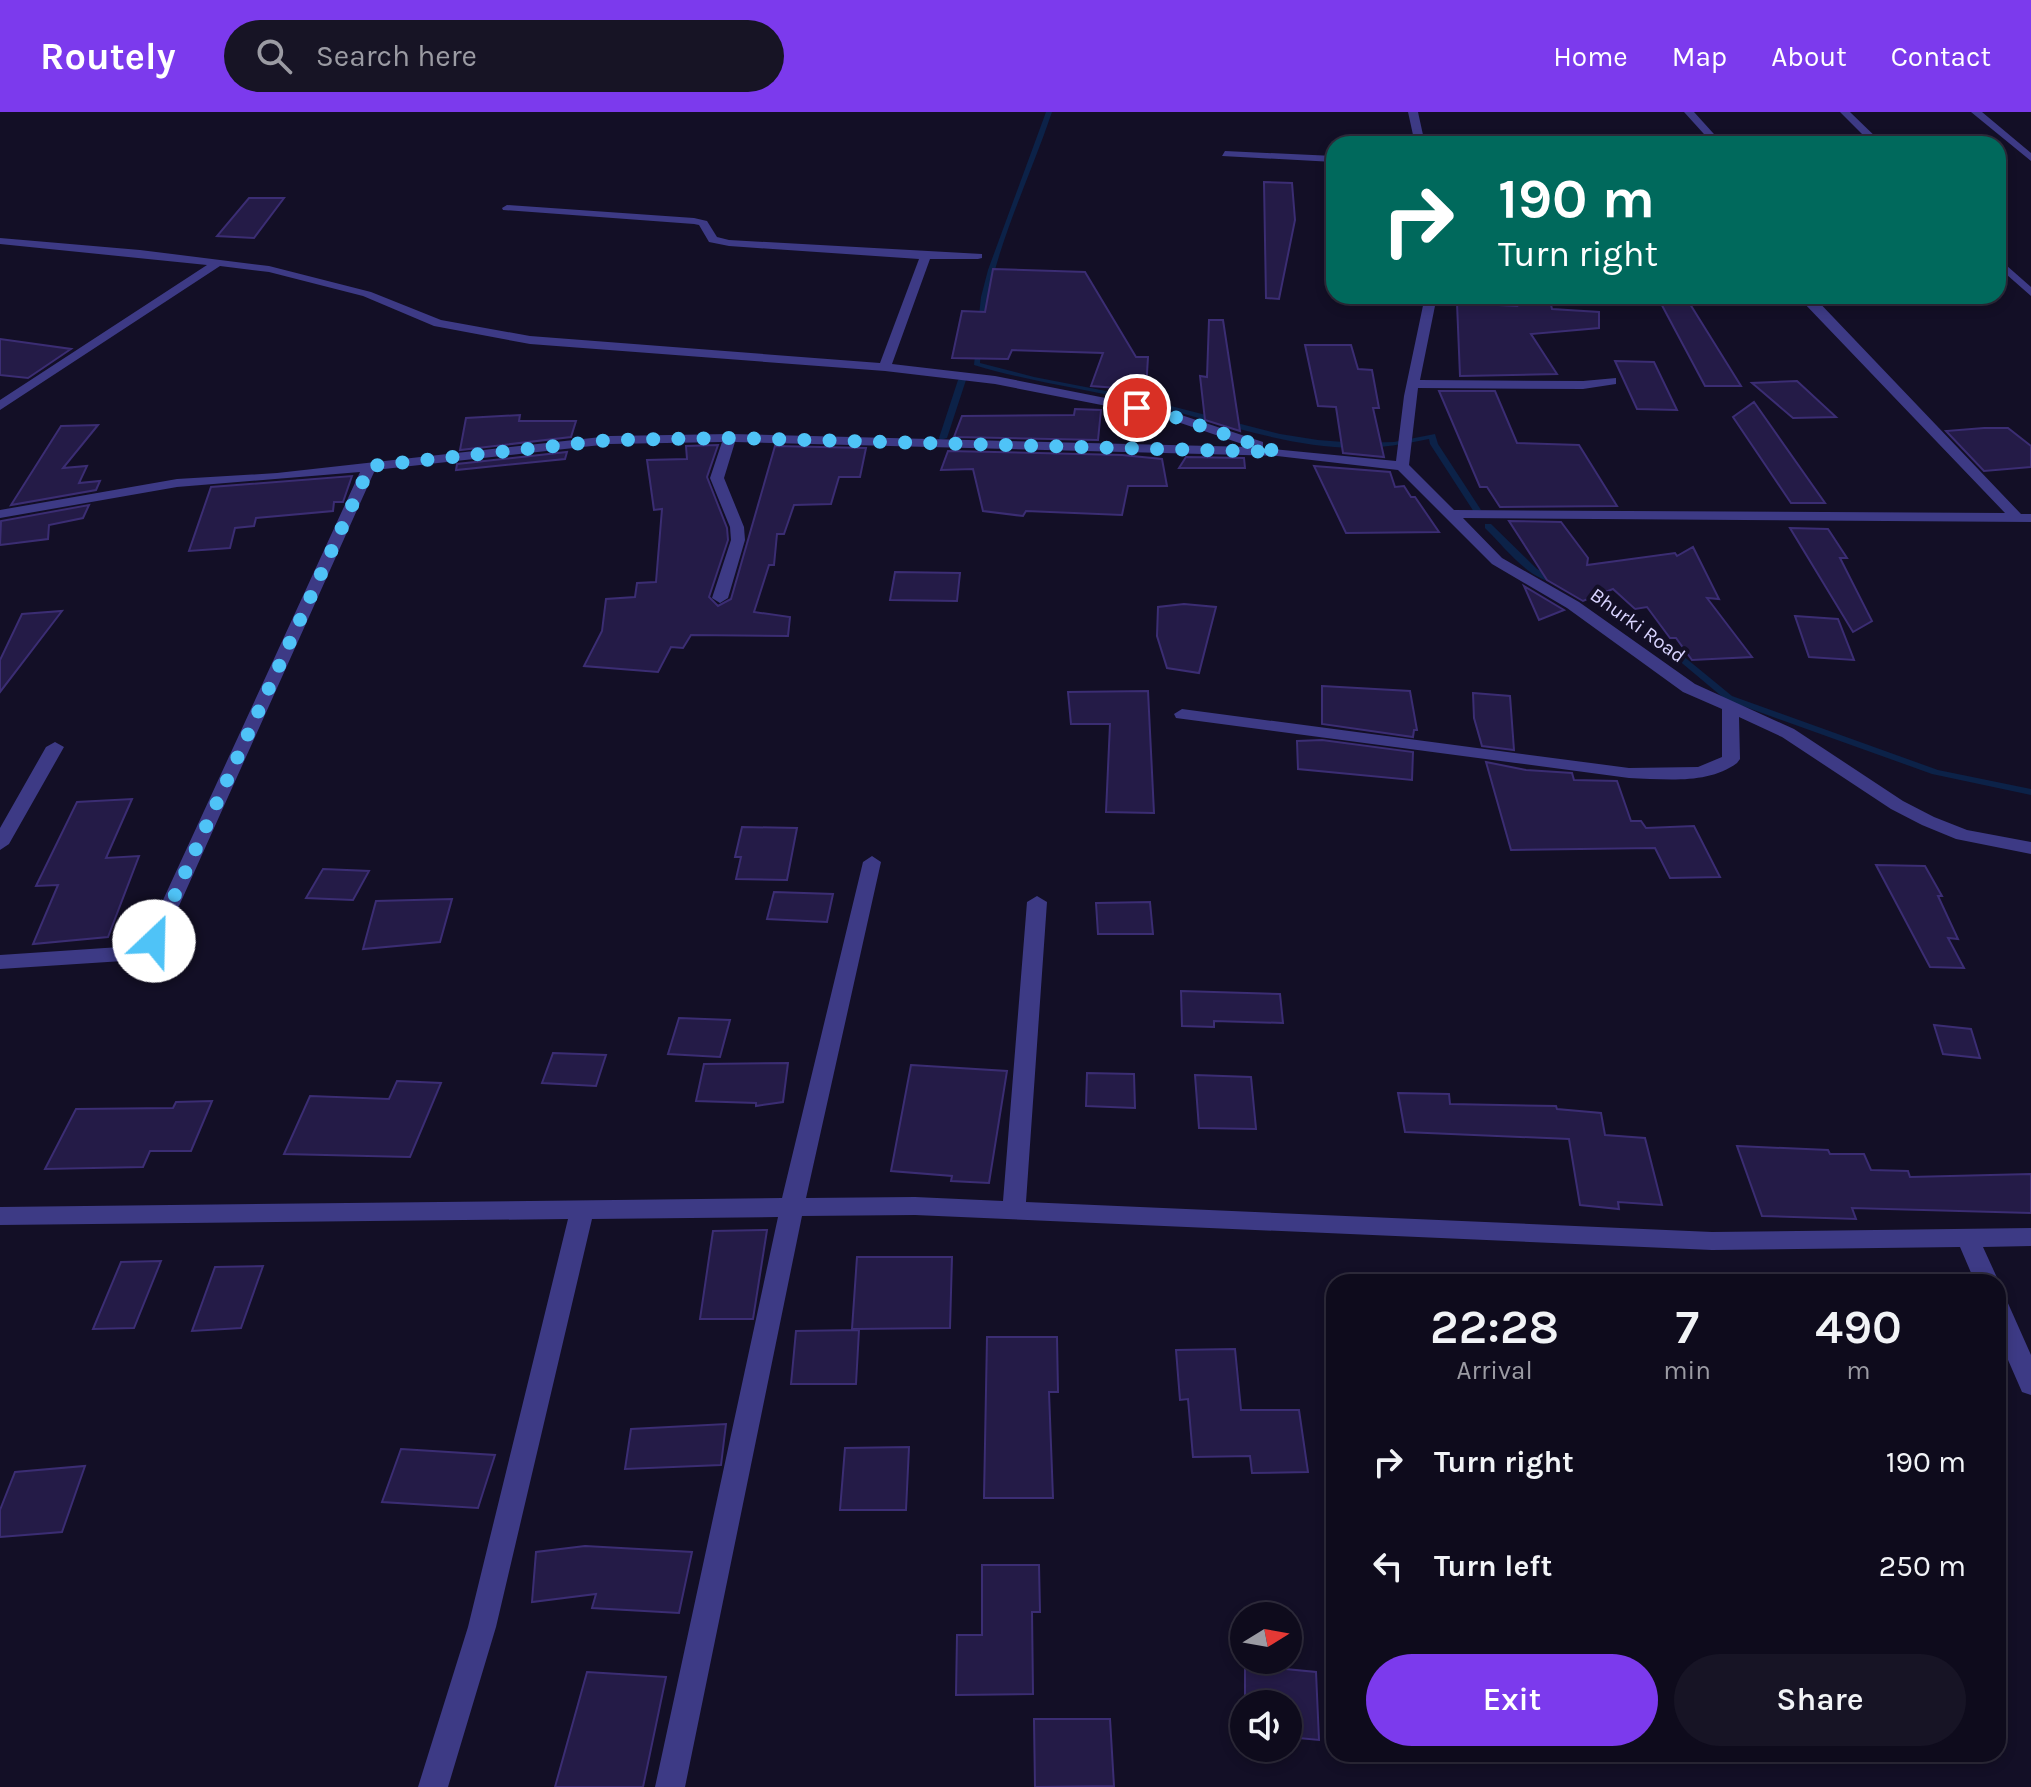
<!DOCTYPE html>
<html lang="en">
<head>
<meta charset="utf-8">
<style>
	:root { --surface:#0e0b1c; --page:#171425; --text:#f1f3f6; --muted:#9b9ba3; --line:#2e2b3b; --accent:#7c3aed }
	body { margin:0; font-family:Karla,sans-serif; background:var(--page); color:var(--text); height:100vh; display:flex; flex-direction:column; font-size:30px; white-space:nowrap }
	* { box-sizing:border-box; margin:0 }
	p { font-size:26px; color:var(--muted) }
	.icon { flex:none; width:44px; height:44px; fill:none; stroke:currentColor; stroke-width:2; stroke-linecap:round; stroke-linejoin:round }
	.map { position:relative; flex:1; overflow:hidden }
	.side { position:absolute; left:1326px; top:1162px; width:680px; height:488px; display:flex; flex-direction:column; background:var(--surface); border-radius:24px; box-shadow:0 4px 12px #0003,0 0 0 2px var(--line) }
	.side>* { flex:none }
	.hud { position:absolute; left:1326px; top:24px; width:680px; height:168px; border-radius:24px; box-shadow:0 4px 12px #0003,0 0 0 2px var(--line); background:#00695c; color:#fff; overflow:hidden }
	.needle { width:52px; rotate:79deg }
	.controls { position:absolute; left:1230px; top:1490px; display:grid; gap:16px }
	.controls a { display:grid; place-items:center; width:72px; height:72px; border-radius:50%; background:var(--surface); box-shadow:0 4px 12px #0003,0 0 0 2px var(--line); font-size:40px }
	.pin { position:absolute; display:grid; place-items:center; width:68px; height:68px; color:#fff; margin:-34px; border:4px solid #fff; border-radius:50%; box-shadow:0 2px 8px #0007 }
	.me { position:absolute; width:88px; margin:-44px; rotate:24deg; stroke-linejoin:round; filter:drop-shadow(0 0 6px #0008) }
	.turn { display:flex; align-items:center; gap:28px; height:168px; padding:0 40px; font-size:36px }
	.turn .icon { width:104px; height:104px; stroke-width:2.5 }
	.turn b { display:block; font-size:56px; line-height:68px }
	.eta { display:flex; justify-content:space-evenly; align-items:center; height:136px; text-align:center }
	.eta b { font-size:48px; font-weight:600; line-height:56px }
	.primary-button { display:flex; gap:16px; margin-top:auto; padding:16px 40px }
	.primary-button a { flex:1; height:92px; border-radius:48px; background:var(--accent); color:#fff; font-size:32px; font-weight:600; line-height:92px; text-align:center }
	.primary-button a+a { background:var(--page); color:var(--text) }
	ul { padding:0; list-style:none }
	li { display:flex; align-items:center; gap:24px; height:104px; padding:0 40px }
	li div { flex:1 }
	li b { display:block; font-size:30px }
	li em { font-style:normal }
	header { display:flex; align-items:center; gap:48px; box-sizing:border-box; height:112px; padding:0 40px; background:var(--accent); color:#fff }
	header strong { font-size:38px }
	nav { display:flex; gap:44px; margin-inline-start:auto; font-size:28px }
	.search { width:560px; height:72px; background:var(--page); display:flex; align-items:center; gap:20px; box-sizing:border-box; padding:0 28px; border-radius:44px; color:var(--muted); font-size:30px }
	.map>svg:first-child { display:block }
</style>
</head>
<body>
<header>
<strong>Routely</strong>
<div class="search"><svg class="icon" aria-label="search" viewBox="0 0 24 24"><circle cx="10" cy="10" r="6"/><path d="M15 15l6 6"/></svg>Search here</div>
<nav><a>Home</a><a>Map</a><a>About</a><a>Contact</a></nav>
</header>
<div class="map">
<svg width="2031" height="1675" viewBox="0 0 2031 1675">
	<rect width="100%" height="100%" fill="#130f26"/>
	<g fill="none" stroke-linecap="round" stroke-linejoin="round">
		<path fill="#0c2248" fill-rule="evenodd" d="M 1046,0 L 1052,0 C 1028,71 994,137 983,212 L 978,213 L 981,185 L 988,158 Z
			M 976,233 L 981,234 L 980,251 L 1034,265 L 1132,284 L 1280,322 L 1318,328 L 1356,331 L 1394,330 L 1435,322 L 1438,332 L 1481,398 L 1474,400 L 1430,332 L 1429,327 C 1405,332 1381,336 1356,336 C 1281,335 1208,306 1135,289 C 1081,276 1027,269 974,253 Z
			M 962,266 L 966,268 L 947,326 L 940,328 L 939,326 L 958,268 Z
			M 1485,412 L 1491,412 L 1537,457 L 1560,467 L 1560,471 C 1529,470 1506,436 1485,416 Z
			M 1649,516 L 1732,584 L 1938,658 L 2031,677 L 2031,683 L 1932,662 L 1726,588 L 1646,521 L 1646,517 Z"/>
	</g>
	<path fill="#241b47" stroke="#3b2d73" stroke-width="2" d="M 1264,70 L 1292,71 L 1295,108 L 1279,187 L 1266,186 Z
		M 249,86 L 284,86 L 254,126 L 217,124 Z
		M 993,157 L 1085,160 L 1136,245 L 1148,245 L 1146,278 L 1091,274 L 1103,241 L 1012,238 L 1008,247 L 952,246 L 962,199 L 985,200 Z
		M 1514,184 L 1549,184 L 1552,197 L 1599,200 L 1599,216 L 1531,222 L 1557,262 L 1460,264 L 1457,191 L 1517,194 Z
		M 1657,184 L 1685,184 L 1741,274 L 1705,274 Z
		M 1209,208 L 1223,208 L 1240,319 L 1205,308 L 1200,264 L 1207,265 Z
		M 0,227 L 71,237 L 28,266 L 0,263 Z
		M 1305,233 L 1351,233 L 1358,257 L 1372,258 L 1379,296 L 1373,296 L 1384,345 L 1343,341 L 1336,295 L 1318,294 Z
		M 1615,249 L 1654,250 L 1677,298 L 1637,297 Z
		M 1797,269 L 1836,305 L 1793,306 L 1752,271 Z
		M 1439,279 L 1495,279 L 1517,331 L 1579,333 L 1617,394 L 1500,395 L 1487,375 L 1480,375 Z
		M 1754,290 L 1825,391 L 1791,391 L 1733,305 Z
		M 1075,297 L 1101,298 L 1098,328 L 954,325 L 962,304 L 1074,303 Z
		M 520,303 L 519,309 L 576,309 L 571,325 L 460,338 L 466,306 Z
		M 98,313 L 63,356 L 87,354 L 79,371 L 100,369 L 96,378 L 11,393 L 61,314 Z
		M 1984,316 L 2008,316 L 2031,334 L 2031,355 L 1984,359 L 1946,319 Z
		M 718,333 L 707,365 L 727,416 L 728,428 L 709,485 L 718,494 L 731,487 L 775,334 L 866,336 L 860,365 L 839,365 L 831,392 L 794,393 L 784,422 L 777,422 L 774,453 L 769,453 L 754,500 L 790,505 L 788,524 L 691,523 L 683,536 L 671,535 L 658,560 L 584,554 L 602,519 L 606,487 L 635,485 L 637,471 L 656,470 L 662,397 L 654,398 L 647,348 L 687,347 L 686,334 Z
		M 948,339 L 1122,343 L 1162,347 L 1167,374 L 1128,374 L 1122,403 L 1026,399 L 1023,404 L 983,399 L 973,357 L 941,358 Z
		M 567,340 L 565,347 L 456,358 L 457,352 Z
		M 1186,345 L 1244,346 L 1245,356 L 1179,356 Z
		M 1314,354 L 1390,360 L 1395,375 L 1404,374 L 1411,385 L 1415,385 L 1439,420 L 1346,421 Z
		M 352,364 L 343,390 L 334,390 L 333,399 L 256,406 L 254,414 L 235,416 L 230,436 L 189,439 L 211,375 Z
		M 89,393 L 83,406 L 49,413 L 48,427 L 0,433 L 1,409 Z
		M 1509,409 L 1561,410 L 1588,446 L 1587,453 L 1675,441 L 1677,444 L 1693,435 L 1719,487 L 1707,486 L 1752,545 L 1692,548 L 1676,526 L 1670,526 L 1647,495 L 1635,497 L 1613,477 L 1583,489 L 1547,468 Z
		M 1790,416 L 1828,417 L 1847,446 L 1840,446 L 1872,509 L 1853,520 Z
		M 895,460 L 960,461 L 957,489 L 890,488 Z
		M 1524,474 L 1564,498 L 1539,508 Z
		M 1184,492 L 1216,495 L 1199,561 L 1167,556 L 1157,524 L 1158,495 Z
		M 62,499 L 0,580 L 0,548 L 22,502 Z
		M 1795,504 L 1838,507 L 1854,548 L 1809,545 Z
		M 1322,574 L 1410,579 L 1417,618 L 1414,618 L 1413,625 L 1322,612 Z
		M 1148,579 L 1154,701 L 1106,700 L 1110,612 L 1071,612 L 1068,580 Z
		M 1473,581 L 1510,584 L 1514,638 L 1482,634 L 1474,606 Z
		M 1322,628 L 1413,640 L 1412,668 L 1298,657 L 1297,629 Z
		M 1486,650 L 1526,658 L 1572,661 L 1574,668 L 1617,669 L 1631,709 L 1641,709 L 1646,716 L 1694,714 L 1720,765 L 1670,766 L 1655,736 L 1511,738 Z
		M 132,687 L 106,746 L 139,744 L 108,825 L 33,832 L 58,773 L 36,774 L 77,690 Z
		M 742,715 L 797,716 L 787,768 L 736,767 L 741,745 L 735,745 Z
		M 1876,753 L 1925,754 L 1942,784 L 1938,784 L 1958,827 L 1948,826 L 1964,856 L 1930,855 Z
		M 323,757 L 369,759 L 353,788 L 306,786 Z
		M 774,780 L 833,782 L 827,810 L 767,807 Z
		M 452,787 L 440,830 L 363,837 L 376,789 Z
		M 1150,790 L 1153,822 L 1098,822 L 1096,791 Z
		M 1181,879 L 1280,882 L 1283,911 L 1214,909 L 1214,915 L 1182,914 Z
		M 679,906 L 730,908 L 720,945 L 668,942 Z
		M 1934,913 L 1971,917 L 1980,946 L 1943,942 Z
		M 553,941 L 606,943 L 596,974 L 542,971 Z
		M 788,951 L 783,990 L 756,994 L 756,991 L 696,989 L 704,952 Z
		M 911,953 L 1007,959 L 989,1071 L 951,1069 L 952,1064 L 891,1059 Z
		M 1087,961 L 1134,962 L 1135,996 L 1086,994 Z
		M 1195,963 L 1251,965 L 1256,1017 L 1199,1016 Z
		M 397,969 L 441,971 L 410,1045 L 284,1042 L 310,984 L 389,987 Z
		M 1398,981 L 1449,982 L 1450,992 L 1556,994 L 1557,997 L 1601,1001 L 1605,1023 L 1645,1026 L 1662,1093 L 1618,1090 L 1619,1097 L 1580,1093 L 1569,1027 L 1405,1020 Z
		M 212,989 L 191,1039 L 150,1039 L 143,1055 L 45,1057 L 76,997 L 173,996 L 176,990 Z
		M 1737,1034 L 1828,1038 L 1830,1042 L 1864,1042 L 1871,1058 L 1908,1059 L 1910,1065 L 2031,1062 L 2031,1101 L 1852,1096 L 1856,1107 L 1762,1104 Z
		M 767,1118 L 753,1207 L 700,1207 L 713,1119 Z
		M 857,1145 L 952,1145 L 950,1216 L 852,1217 Z
		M 161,1149 L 134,1216 L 93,1217 L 121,1150 Z
		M 263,1154 L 241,1216 L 192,1219 L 215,1155 Z
		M 859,1218 L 856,1272 L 791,1272 L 796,1219 Z
		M 987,1225 L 1057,1225 L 1058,1280 L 1049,1280 L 1053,1386 L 984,1386 Z
		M 1235,1237 L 1241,1298 L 1299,1298 L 1308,1360 L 1252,1361 L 1250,1344 L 1193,1345 L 1188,1287 L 1180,1288 L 1176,1238 Z
		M 726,1312 L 721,1353 L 625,1357 L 631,1317 Z
		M 909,1335 L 906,1398 L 840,1398 L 845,1336 Z
		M 401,1337 L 495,1343 L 478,1396 L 382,1390 Z
		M 85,1354 L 62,1420 L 0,1425 L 0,1398 L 15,1360 Z
		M 585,1434 L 692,1440 L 679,1501 L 592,1496 L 596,1482 L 532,1490 L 536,1440 Z
		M 982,1453 L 1039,1453 L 1040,1500 L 1032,1500 L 1033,1582 L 956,1583 L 957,1523 L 982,1523 Z
		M 1245,1553 L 1316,1560 L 1319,1628 L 1288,1625 L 1288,1592 L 1245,1592 Z
		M 587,1560 L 666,1565 L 643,1675 L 555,1675 Z
		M 1034,1607 L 1110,1607 L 1114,1674 L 1035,1675 Z"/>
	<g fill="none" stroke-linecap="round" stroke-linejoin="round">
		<path fill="#3d3a85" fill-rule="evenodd" d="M 1408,0 L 1418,0 L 1425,32 L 1415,32 Z
			M 1684,0 L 1694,0 L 1723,32 L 1713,32 Z
			M 1840,0 L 1850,0 L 1883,32 L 1872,32 Z
			M 1971,0 L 1982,0 L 2031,41 L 2031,49 Z
			M 1225,39 L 1334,44 L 1334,50 L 1222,44 Z
			M 507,93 L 694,106 L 707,109 L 717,125 L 729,128 L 982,142 L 982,146 L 978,147 L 930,147 L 892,252 L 995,264 L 1166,298 L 1263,330 L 1263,336 L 1396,349 L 1404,284 L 1425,184 L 1437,184 L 1420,268 L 1583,269 L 1616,266 L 1616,272 L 1583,277 L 1418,276 L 1409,353 L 1454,398 L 2005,401 L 1802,189 L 1801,184 L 1813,184 L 2021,402 L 2031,402 L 2031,410 L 1463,406 L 1502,446 L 1579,490 L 1695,572 L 1794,617 L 1903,689 L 1934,705 L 1967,718 L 2031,730 L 2031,742 L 1956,727 L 1922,713 L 1891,697 L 1782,625 L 1739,605 L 1740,647 L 1737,651 C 1708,673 1664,667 1629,666 L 1176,606 L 1174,602 L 1182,597 L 1629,656 L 1698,655 L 1722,645 L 1722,597 L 1683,580 L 1567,496 L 1492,452 L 1398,358 L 1277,344 L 735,330 L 724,366 L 744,415 L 745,428 L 728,486 L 720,491 L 712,486 L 731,428 L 730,415 L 710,366 L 722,330 L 610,332 L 375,358 L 161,834 L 123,849 L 0,857 L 0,843 L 120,835 L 146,825 L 360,360 L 177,375 L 0,406 L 0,398 L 177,367 L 277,361 L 610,324 L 730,322 L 1251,335 L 1163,305 L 995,272 L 885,259 L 530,232 L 434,214 L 363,184 L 269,160 L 220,154 L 0,298 L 0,288 L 207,153 L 0,132 L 0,126 L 140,138 L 269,154 L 371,180 L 441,208 L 530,224 L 880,251 L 919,147 L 729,134 L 709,130 L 699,113 L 694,112 L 503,98 L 502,96 Z
			M 1998,146 L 2031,175 L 2031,184 L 1998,155 Z
			M 55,630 L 64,635 L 9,732 L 0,738 L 0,716 L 46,635 Z
			M 872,744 L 881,750 L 806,1086 L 915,1085 L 1003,1089 L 1027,790 L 1037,784 L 1047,790 L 1026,1090 L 1712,1120 L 2031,1116 L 2031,1134 L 1983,1135 L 1999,1170 L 1998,1172 L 1975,1170 L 1960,1135 L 1712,1138 L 915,1103 L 802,1104 L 685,1675 L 655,1675 L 778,1105 L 592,1107 L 496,1515 L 448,1675 L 418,1675 L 468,1515 L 568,1107 L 0,1113 L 0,1095 L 782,1086 L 863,750 Z
			M 1998,1186 L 2007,1189 L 2031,1243 L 2031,1283 L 2022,1280 L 1998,1225 Z"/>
	</g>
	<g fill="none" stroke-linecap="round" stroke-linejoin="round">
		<path stroke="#4fc3f7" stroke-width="14" stroke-dasharray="0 25.2" d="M 154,829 L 370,354 L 610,328 L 730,326 L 1277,340 L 1166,302 L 1137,296"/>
	</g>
	<g text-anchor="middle" stroke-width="8" stroke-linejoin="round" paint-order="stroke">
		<g font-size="20" fill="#d9d4ff" stroke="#130f26">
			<text transform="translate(1638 513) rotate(36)" y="7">Bhurki Road</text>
		</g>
	</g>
</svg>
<div class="controls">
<a><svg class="needle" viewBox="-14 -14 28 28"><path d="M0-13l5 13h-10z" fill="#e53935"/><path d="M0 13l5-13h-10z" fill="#9b9ba3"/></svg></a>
<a><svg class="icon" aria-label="sound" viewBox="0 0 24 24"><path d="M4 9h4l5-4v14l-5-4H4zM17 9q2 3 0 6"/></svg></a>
</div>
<div class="pin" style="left:1137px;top:296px;background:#d93025"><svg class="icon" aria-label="arrive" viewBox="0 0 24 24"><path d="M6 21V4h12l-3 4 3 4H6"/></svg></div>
<svg class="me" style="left:154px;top:829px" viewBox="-20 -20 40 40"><circle r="19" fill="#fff"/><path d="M0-13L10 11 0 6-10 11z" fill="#4fc3f7"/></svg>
<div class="hud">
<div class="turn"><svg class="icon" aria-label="right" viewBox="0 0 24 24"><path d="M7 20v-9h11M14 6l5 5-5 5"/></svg><div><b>190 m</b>Turn right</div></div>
</div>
<section class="side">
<div class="eta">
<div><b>22:28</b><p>Arrival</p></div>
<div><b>7</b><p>min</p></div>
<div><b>490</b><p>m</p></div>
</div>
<ul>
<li><svg class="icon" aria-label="right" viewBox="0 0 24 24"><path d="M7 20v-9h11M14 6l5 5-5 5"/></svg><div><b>Turn right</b></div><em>190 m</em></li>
<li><svg class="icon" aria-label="left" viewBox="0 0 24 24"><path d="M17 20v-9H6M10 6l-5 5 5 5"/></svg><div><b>Turn left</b></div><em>250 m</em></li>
</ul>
<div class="primary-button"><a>Exit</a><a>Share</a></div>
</section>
</div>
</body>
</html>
